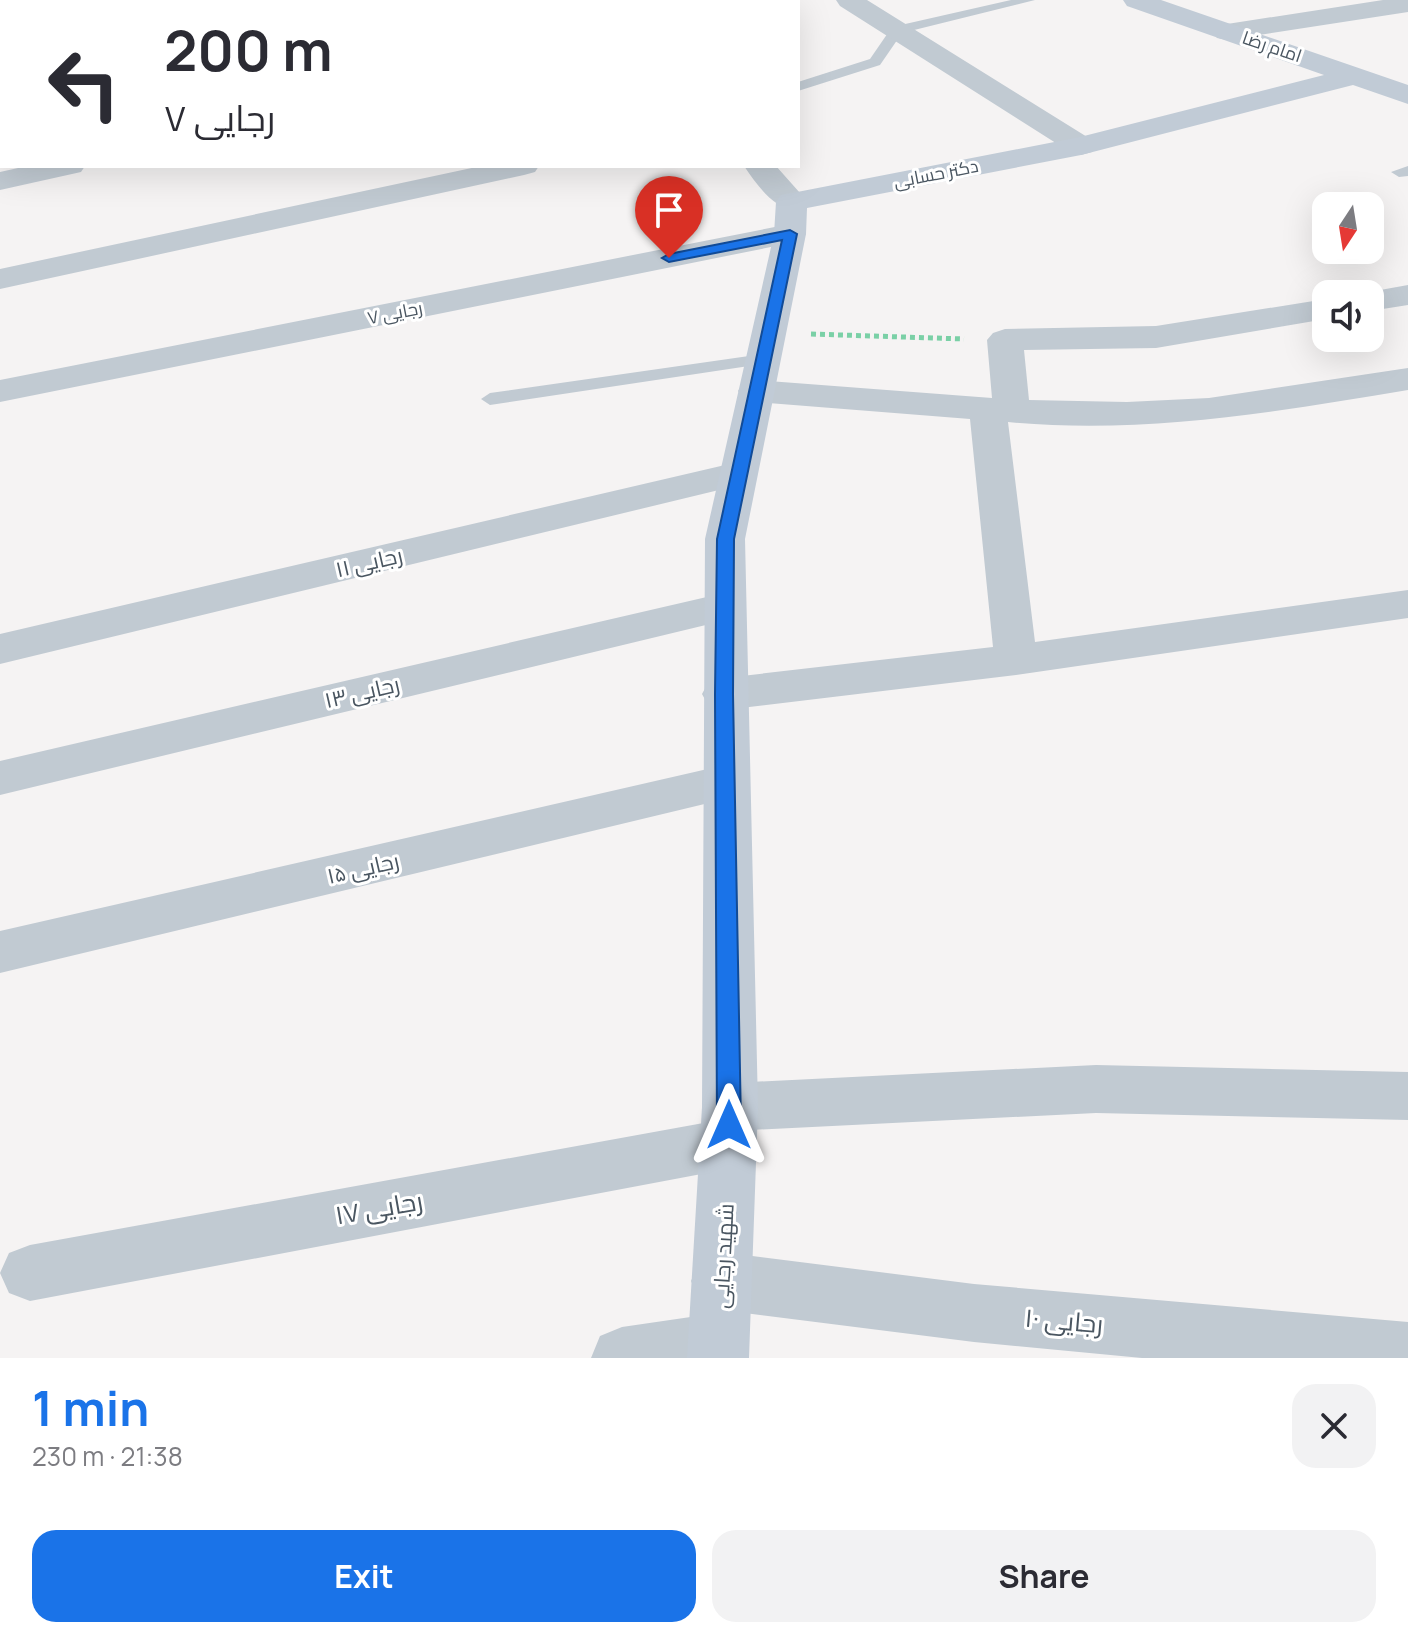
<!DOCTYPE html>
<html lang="en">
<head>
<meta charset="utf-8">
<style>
	:root { --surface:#fff; --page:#f2f2f3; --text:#2b2b33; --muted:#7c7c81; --accent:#1a73e8 }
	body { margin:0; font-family:Manrope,Cairo,sans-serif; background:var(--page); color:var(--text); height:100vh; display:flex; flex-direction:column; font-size:30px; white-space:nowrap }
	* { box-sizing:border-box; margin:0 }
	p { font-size:26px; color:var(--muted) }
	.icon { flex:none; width:44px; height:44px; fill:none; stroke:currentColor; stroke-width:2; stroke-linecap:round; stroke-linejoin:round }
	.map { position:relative; height:1358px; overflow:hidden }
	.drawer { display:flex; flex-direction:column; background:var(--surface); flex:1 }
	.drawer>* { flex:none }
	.top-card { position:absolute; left:0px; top:0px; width:800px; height:168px; box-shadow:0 8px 32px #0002; background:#fff; color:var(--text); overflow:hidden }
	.needle { width:52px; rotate:192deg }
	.controls { position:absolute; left:1312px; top:192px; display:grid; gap:16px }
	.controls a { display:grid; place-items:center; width:72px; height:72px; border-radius:16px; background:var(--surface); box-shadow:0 8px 32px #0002; font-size:40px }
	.pin { position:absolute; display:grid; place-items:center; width:68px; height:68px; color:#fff; margin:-82px -34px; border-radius:50% 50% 50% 0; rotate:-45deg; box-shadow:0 0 8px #0007 }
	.pin .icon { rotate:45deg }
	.me { position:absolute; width:88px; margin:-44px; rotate:0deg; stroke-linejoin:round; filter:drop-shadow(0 0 6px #0008) }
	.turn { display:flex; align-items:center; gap:28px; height:168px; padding:0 32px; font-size:36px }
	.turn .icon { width:104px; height:104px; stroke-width:2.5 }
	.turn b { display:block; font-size:56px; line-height:68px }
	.round { display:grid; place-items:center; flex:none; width:84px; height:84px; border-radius:24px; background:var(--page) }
	.headline { display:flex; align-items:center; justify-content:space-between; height:136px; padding:0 32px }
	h1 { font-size:48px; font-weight:700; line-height:60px; color:var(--accent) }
	.action { display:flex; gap:16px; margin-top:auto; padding:16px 32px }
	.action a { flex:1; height:92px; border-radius:24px; background:var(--accent); color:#fff; font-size:32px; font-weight:700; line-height:92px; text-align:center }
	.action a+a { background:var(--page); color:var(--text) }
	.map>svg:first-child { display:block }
</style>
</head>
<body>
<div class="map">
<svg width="1408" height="1358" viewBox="0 0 1408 1358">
	<rect width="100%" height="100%" fill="#f5f3f3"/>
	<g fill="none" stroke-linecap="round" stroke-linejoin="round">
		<path stroke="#7ad0a6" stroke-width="5" stroke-dasharray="5 4" stroke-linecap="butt" d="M 811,334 L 964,339"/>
		<path fill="#c1cad2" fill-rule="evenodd" d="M 1011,0 L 1035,0 L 902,33 L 880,65 L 798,91 L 798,82 L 870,59 L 892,27 Z
			M 1408,166 L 1408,176 L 1399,177 L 1391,172 Z
			M 763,354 L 772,359 L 769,363 L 490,405 L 481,399 L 490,393 Z"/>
		<path fill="#c1cad2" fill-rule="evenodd" d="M 77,0 L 112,0 L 76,2 Z
			M 470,0 L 504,0 L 469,2 Z
			M 555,0 L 582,0 L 583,2 L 556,2 Z
			M 836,0 L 867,0 L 1092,140 L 1096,146 L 1092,152 L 1081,155 L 1070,152 L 840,6 Z
			M 1383,0 L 1408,0 L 1408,12 L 1227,40 L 1217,38 L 1213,32 L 1217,26 L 1227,24 Z
			M 0,11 L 2,11 L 0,28 Z
			M 2,94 L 2,112 L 0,113 L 0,95 Z
			M 27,166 L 85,166 L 81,172 L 0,190 L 0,172 Z
			M 481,166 L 539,166 L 535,172 L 524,175 L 0,289 L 0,269 Z
			M 744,166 L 776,166 L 808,202 L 803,209 C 777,215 758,186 744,166 Z
			M 790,224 L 801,227 L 806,234 L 801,241 L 0,402 L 0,380 Z
			M 1408,285 L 1408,305 L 1370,311 L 1370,294 L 1358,294 Z
			M 1326,299 L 1326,319 L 1156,348 L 1024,350 L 1029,400 L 1127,402 L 1209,398 L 1408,368 L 1408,390 C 1276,412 1142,435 1008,422 L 1035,642 L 1408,590 L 1408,618 L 1016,675 L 724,710 L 708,705 L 702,694 L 708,683 L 724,678 L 993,647 L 970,419 L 756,402 L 743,399 L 738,391 L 743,383 L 756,380 L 992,398 L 987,340 L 993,333 L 1005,329 L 1156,326 Z
			M 738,462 L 752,466 L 757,474 L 752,482 L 0,664 L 0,634 Z
			M 724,593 L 739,597 L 745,607 L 739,617 L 0,795 L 0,761 Z
			M 725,765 L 742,771 L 748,783 L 742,795 L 0,973 L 0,931 Z
			M 1096,1065 L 1408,1072 L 1408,1120 L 1096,1113 L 750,1130 L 756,1144 L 748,1162 L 728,1169 L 30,1301 L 9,1293 L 0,1273 L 9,1253 L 30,1245 L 709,1122 L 702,1107 L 710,1090 L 730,1083 Z
			M 721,1252 L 974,1284 L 1408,1322 L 1408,1358 L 1142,1358 L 974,1342 L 721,1310 L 700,1301 L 691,1281 L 700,1261 Z
			M 718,1313 L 740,1322 L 749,1343 L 742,1358 L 591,1358 L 600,1336 L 622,1327 Z"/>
		<path fill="#c1cbd6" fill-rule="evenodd" d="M 1123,0 L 1161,0 L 1408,85 L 1408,104 L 1353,85 L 1081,155 L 807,208 L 806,234 L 745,539 L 758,1107 L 749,1358 L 687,1358 L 702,1107 L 705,539 L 774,234 L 776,202 L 781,195 L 792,193 L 1080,137 L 1324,75 L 1127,6 Z"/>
	</g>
	<path fill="#1a73e8" stroke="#114b97" stroke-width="2" d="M 790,230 L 797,234 L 734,539 L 733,694 L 741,1125 L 737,1132 L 729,1135 L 721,1132 L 717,1125 L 715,694 L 717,539 L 782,240 L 669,262 L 662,258 L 669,254 Z"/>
	<g text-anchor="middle" stroke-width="6" stroke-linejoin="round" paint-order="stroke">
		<g font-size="18" fill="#4a5661" stroke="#fff">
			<text transform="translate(1272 47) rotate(19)" y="6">امام رضا</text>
			<text transform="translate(936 174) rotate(-11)" y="6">دکتر حسابی</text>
			<text transform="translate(395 313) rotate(-11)" y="6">رجایی ۷</text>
		</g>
		<g font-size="22" fill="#4a5661" stroke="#fff">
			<text transform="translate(369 562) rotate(-13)" y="8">رجایی ۱۱</text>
			<text transform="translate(362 692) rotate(-13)" y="8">رجایی ۱۳</text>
			<text transform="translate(363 868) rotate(-13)" y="8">رجایی ۱۵</text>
			<text transform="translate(723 1256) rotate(-87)" y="8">شهید رجایی</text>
		</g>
		<g font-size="26" fill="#4a5661" stroke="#fff">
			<text transform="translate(379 1208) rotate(-10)" y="9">رجایی ۱۷</text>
			<text transform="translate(1064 1321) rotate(5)" y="9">رجایی ۱۰</text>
		</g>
	</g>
</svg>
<div class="controls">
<a><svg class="needle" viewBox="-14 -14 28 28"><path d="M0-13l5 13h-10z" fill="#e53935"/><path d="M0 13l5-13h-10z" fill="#7c7c81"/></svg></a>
<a><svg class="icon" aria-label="sound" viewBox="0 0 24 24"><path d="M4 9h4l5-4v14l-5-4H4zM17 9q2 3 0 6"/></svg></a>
</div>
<div class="pin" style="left:669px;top:258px;background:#d93025"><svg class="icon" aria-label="arrive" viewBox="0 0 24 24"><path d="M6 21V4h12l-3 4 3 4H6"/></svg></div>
<svg class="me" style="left:729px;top:1125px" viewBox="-20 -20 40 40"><path d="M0-17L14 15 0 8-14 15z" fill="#1a73e8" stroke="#fff" stroke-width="4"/></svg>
<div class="top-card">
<div class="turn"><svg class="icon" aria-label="left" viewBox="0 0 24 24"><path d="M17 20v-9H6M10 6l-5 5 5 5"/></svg><div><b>200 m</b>رجایی ۷</div></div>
</div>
</div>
<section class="drawer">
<div class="headline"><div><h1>1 min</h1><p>230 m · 21:38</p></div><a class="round"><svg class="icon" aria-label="close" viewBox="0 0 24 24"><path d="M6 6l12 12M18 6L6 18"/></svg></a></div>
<div class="action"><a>Exit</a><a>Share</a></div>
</section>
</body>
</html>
